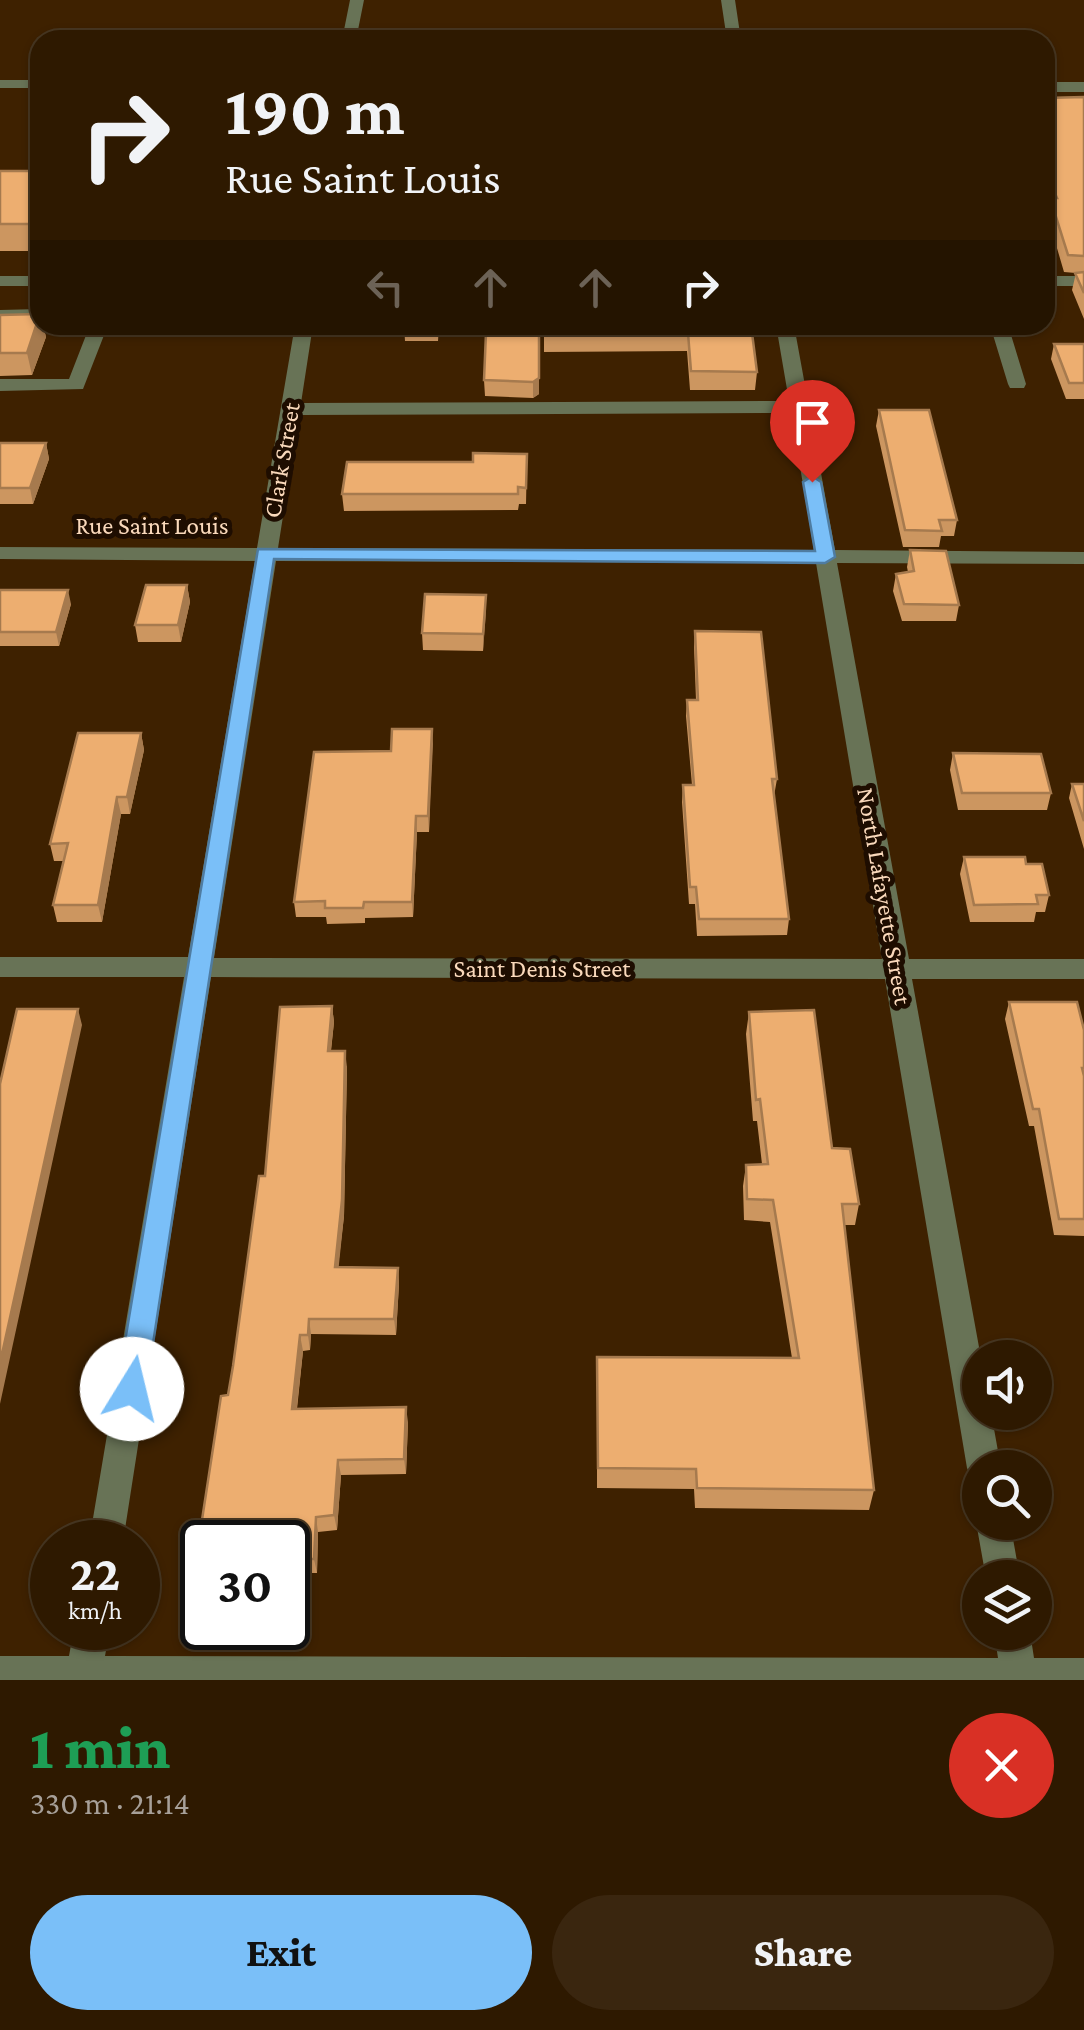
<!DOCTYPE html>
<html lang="en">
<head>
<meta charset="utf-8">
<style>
	:root { --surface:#2e1900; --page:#3a260f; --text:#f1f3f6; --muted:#a7a099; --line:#493822; --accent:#7abff8 }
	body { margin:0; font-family:"Crimson Pro",serif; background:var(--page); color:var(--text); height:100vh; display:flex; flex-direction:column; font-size:38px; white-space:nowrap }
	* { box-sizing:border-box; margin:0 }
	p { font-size:32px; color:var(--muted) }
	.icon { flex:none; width:55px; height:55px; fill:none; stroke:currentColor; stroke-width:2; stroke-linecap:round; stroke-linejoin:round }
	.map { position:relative; height:1680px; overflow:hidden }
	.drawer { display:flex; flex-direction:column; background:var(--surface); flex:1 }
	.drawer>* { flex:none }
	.banner { position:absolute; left:30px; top:30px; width:1025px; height:305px; border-radius:30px; box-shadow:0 2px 8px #0004,0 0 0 2px var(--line); background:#2e1900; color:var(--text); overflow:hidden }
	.fabs { position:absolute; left:962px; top:1340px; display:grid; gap:20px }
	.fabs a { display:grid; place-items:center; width:90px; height:90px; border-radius:50%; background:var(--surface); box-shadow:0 2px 8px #0004,0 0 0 2px var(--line); font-size:50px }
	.speed { position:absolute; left:30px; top:1520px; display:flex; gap:20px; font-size:50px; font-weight:700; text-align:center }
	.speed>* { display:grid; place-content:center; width:130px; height:130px; border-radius:50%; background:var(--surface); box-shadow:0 2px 8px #0004,0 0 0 2px var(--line); line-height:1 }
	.speed small { font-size:25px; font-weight:400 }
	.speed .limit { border:5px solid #111; border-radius:15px; background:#fff; color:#111 }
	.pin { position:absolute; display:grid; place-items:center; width:85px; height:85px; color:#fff; margin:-102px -42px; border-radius:50% 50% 50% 0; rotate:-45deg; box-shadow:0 0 10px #0007 }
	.pin .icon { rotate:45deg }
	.me { position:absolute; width:110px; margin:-55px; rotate:9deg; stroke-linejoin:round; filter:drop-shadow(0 0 8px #0008) }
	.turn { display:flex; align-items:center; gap:35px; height:210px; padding:0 30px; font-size:45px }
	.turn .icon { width:130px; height:130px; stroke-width:2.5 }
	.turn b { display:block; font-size:70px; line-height:85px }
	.lanes { display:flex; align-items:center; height:95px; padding:0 30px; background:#0003; justify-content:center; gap:50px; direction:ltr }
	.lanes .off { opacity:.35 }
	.round { display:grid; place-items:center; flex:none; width:105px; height:105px; border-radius:52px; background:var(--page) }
	.summary { display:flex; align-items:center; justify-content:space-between; height:170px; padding:0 30px }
	h1 { font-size:60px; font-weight:800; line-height:75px; color:#1e9e55 }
	.action { display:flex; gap:20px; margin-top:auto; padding:20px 30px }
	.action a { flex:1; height:115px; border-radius:60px; background:var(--accent); color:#111; font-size:40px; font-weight:800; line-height:115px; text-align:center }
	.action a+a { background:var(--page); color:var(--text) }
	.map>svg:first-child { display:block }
</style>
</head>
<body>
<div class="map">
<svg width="1084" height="1680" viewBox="0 0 1084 1680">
	<rect width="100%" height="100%" fill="#3e2100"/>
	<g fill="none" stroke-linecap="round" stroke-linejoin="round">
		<path fill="#687356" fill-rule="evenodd" d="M 350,0 L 364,0 L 356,40 L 342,40 Z
			M 721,0 L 735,0 L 741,40 L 727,40 Z
			M 0,80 L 40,80 L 40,88 L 0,88 Z
			M 1045,82 L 1084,82 L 1084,92 L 1045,92 Z
			M 0,276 L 40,276 L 40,286 L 0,286 Z
			M 1045,276 L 1084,276 L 1084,286 L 1045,286 Z
			M 40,309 L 40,319 L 0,320 L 0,310 Z
			M 90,325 L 108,325 L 83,389 L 0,391 L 0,379 L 69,379 Z
			M 295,325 L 313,325 L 301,403 L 789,401 L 776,325 L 794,325 L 835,550 L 1084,552 L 1084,564 L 837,563 L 909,959 L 1084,959 L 1084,979 L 912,979 L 981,1358 L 980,1412 L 991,1412 L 1001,1468 L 980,1468 L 980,1482 L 972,1479 L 967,1468 L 885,979 L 211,977 L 123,1542 L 89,1542 L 184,977 L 0,977 L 0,957 L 188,957 L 255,561 L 0,559 L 0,547 L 257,548 ZM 791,413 L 814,550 L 278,548 L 299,415 ZM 276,561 L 816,563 L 882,959 L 214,958 Z
			M 990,325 L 1008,325 L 1026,384 L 1024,388 L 1010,388 L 1008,384 Z
			M 980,1513 L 980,1522 L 1010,1522 L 1020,1578 L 986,1578 L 976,1522 Z
			M 74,1628 L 110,1628 L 105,1656 L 998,1658 L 994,1632 L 1030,1632 L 1034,1658 L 1084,1658 L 1084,1680 L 0,1680 L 0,1656 L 69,1656 Z"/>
	</g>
	<path fill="#cc9660" d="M 1084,97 L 1084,319 L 1072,290 L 1076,273 L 1064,272 L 1047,214 L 1049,204 L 1045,194 L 1045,98 Z
		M 0,171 L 40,171 L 40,251 L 0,251 Z
		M 0,315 L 43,325 L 46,337 L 32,375 L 0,376 Z
		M 404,325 L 439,325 L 438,341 L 405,341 Z
		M 544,325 L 751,325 L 757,372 L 755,390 L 690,390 L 687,351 L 544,352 Z
		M 815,325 L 852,325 L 850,336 L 817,337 Z
		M 539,332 L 539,394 L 533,398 L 485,396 L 484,380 Z
		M 1054,344 L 1084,344 L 1084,399 L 1066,399 L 1051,359 Z
		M 879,410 L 957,520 L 954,536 L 941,536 L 939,547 L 903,547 L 876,426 Z
		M 0,443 L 46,443 L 49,459 L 33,504 L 0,504 Z
		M 527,454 L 526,504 L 519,504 L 518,510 L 344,511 L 342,494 L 473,462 Z
		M 910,550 L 959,605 L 956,621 L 902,621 L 893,591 L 896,574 L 908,572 L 907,567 Z
		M 187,585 L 190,602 L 181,642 L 138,642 L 135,625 Z
		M 0,590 L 71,604 L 59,646 L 0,646 Z
		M 486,595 L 483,651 L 423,650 L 422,633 Z
		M 695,631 L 777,779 L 774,796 L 789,919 L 787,935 L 697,936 L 695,904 L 689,904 L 682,802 L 683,785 L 692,785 L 686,716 L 687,700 L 696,700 L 694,647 Z
		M 432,729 L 429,832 L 417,832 L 413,917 L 365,918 L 365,923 L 327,924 L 326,917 L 296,917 L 294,902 L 391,751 Z
		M 141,733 L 144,750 L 130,814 L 121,814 L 102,922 L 57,922 L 53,905 L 64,861 L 54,861 L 50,844 Z
		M 953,753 L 1051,793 L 1047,810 L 958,810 L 950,770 Z
		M 1072,784 L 1084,784 L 1084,849 L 1069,798 Z
		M 964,857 L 1026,864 L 1049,895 L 1045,912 L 1036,912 L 1034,922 L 970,922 L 960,874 Z
		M 1009,1002 L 1084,1030 L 1084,1236 L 1054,1235 L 1034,1126 L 1029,1126 L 1005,1019 Z
		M 332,1006 L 334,1022 L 331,1051 L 347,1067 L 344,1216 L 338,1267 L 398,1268 L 399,1284 L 396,1335 L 311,1334 L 310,1350 L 303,1351 L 297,1409 L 408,1422 L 406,1474 L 341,1475 L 337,1530 L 318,1532 L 317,1573 L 288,1573 L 288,1542 L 202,1542 L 202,1574 L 200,1574 L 196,1559 L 233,1366 L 265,1176 Z
		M 749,1012 L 832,1148 L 859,1204 L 855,1225 L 844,1225 L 874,1490 L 869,1510 L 695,1508 L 694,1489 L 597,1488 L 597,1357 L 792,1358 L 770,1222 L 744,1220 L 743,1186 L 746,1165 L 762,1164 L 757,1121 L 753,1121 L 746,1034 Z"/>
	<path fill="#a67a4e" d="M 40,212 L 40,248 L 35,224 Z
		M 40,318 L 40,325 L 43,325 L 46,337 L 32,375 L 27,353 Z
		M 539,378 L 539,394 L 533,398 L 533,382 Z
		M 46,443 L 49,459 L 33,504 L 30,488 Z
		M 187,585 L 190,602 L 181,642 L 178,625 Z
		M 68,590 L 71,604 L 59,646 L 56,632 Z
		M 486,595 L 486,612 L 483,651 L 483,634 Z
		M 432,729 L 433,744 L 429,832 L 428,816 Z
		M 141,733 L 144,750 L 130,814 L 127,797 Z
		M 117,797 L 121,814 L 102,922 L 98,905 Z
		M 416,816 L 417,832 L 413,917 L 412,902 Z
		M 332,1006 L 334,1022 L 329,1067 L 328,1051 Z
		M 78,1009 L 82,1025 L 0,1404 L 0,1363 Z
		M 345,1051 L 347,1067 L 344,1216 L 337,1283 L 335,1267 Z
		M 398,1268 L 399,1284 L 396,1335 L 394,1319 Z
		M 309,1319 L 311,1334 L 310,1350 L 308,1335 Z
		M 300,1335 L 303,1351 L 295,1424 L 292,1409 Z
		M 406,1407 L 408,1422 L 406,1474 L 404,1459 Z
		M 338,1460 L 341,1475 L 337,1530 L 334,1515 Z
		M 316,1517 L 318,1532 L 317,1573 L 314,1559 Z"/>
	<path fill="#edae70" stroke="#a67a4e" stroke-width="2.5" d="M 1084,97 L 1084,256 L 1068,255 L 1050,198 L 1057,198 L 1045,171 L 1045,98 Z
		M 0,171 L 40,171 L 40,212 L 35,224 L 0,224 Z
		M 1084,272 L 1084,293 L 1075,273 Z
		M 40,314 L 27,353 L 0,353 L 0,315 Z
		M 544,325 L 751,325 L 757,372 L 691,371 L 688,333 L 544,334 Z
		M 539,332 L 539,378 L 533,382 L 484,380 L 486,333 Z
		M 1054,344 L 1084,344 L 1084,383 L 1069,383 Z
		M 879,410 L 929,410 L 957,520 L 939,520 L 942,531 L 905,530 Z
		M 0,443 L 46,443 L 30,488 L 0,488 Z
		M 473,453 L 527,454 L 526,488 L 518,487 L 518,494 L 342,494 L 347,462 L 473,462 Z
		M 910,550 L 946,551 L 959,605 L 904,604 L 896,574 L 914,571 Z
		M 146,585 L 187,585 L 178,625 L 135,625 Z
		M 0,590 L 68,590 L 56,632 L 0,632 Z
		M 425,594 L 486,595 L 483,634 L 422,633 Z
		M 695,631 L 761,632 L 777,779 L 772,779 L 789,919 L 699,919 L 696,887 L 690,887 L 683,785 L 694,785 L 687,700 L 698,700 Z
		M 392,729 L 432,729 L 428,816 L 416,816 L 412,902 L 364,902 L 363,908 L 325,908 L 325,901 L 294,902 L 314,752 L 391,751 Z
		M 78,733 L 141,733 L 127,797 L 117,797 L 98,905 L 53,905 L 68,843 L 50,844 Z
		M 953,753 L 1041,754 L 1051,793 L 962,793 Z
		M 1072,784 L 1084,784 L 1084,821 Z
		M 964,857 L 1025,857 L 1026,864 L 1042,864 L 1049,895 L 1036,895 L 1038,904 L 974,905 Z
		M 1009,1002 L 1077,1002 L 1084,1030 L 1084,1068 L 1082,1068 L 1084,1076 L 1084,1219 L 1059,1219 L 1039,1109 L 1033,1109 Z
		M 332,1006 L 328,1051 L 345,1051 L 342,1200 L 335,1267 L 398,1268 L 394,1319 L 309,1319 L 308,1335 L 300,1335 L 292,1409 L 406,1407 L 404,1459 L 338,1460 L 334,1515 L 316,1517 L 314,1559 L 288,1559 L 288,1542 L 202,1542 L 202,1559 L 196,1559 L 221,1396 L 228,1395 L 233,1366 L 259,1176 L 265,1176 L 280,1007 Z
		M 17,1009 L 78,1009 L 0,1363 L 0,1084 Z
		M 814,1010 L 832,1148 L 850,1149 L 859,1204 L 842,1204 L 874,1490 L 697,1488 L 696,1469 L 598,1468 L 597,1357 L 799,1358 L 773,1200 L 747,1199 L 746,1165 L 768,1164 L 760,1099 L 756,1100 L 749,1012 Z"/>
	<path fill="#7abff8" stroke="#4f7ca1" stroke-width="2.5" d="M 812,476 L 821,482 L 835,557 L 825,563 L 274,559 L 146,1389 L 142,1398 L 132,1402 L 121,1398 L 117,1389 L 258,549 L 815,551 L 803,482 Z"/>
	<g text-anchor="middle" stroke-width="10" stroke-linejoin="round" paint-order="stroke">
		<g font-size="25" fill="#fad9bb" stroke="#1e0d00">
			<text transform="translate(281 460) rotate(-80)" y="9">Clark Street</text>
			<text x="152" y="534">Rue Saint Louis</text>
			<text transform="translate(885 896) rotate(80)" y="9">North Lafayette Street</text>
			<text x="542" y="977">Saint Denis Street</text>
		</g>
	</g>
</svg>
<div class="fabs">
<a><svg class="icon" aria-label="sound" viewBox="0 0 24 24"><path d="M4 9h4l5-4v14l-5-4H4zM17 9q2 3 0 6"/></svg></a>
<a><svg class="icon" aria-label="search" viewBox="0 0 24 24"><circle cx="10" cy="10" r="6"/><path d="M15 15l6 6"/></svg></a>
<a><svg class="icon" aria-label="layers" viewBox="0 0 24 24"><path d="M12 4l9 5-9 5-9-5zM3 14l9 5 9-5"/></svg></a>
</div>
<div class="speed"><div>22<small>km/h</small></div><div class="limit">30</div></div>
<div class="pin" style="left:812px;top:482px;background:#d93025"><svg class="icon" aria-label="arrive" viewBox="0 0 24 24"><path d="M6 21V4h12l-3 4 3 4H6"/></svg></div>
<svg class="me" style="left:132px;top:1389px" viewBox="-20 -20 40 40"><circle r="19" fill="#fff"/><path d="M0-13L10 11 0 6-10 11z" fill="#7abff8"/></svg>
<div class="banner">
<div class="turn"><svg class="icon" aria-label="right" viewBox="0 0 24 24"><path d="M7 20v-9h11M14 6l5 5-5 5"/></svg><div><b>190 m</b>Rue Saint Louis</div></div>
<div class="lanes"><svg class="icon off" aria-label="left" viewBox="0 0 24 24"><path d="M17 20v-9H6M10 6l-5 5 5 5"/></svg><svg class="icon off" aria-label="ahead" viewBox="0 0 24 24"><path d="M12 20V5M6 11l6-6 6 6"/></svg><svg class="icon off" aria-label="ahead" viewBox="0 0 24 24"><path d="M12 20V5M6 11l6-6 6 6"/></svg><svg class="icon" aria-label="right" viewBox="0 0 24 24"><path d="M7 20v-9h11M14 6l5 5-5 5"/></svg></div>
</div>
</div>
<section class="drawer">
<div class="summary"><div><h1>1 min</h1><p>330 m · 21:14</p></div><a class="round" style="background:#d93025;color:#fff"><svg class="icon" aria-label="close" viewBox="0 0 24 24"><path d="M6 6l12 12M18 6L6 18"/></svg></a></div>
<div class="action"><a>Exit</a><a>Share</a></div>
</section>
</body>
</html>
